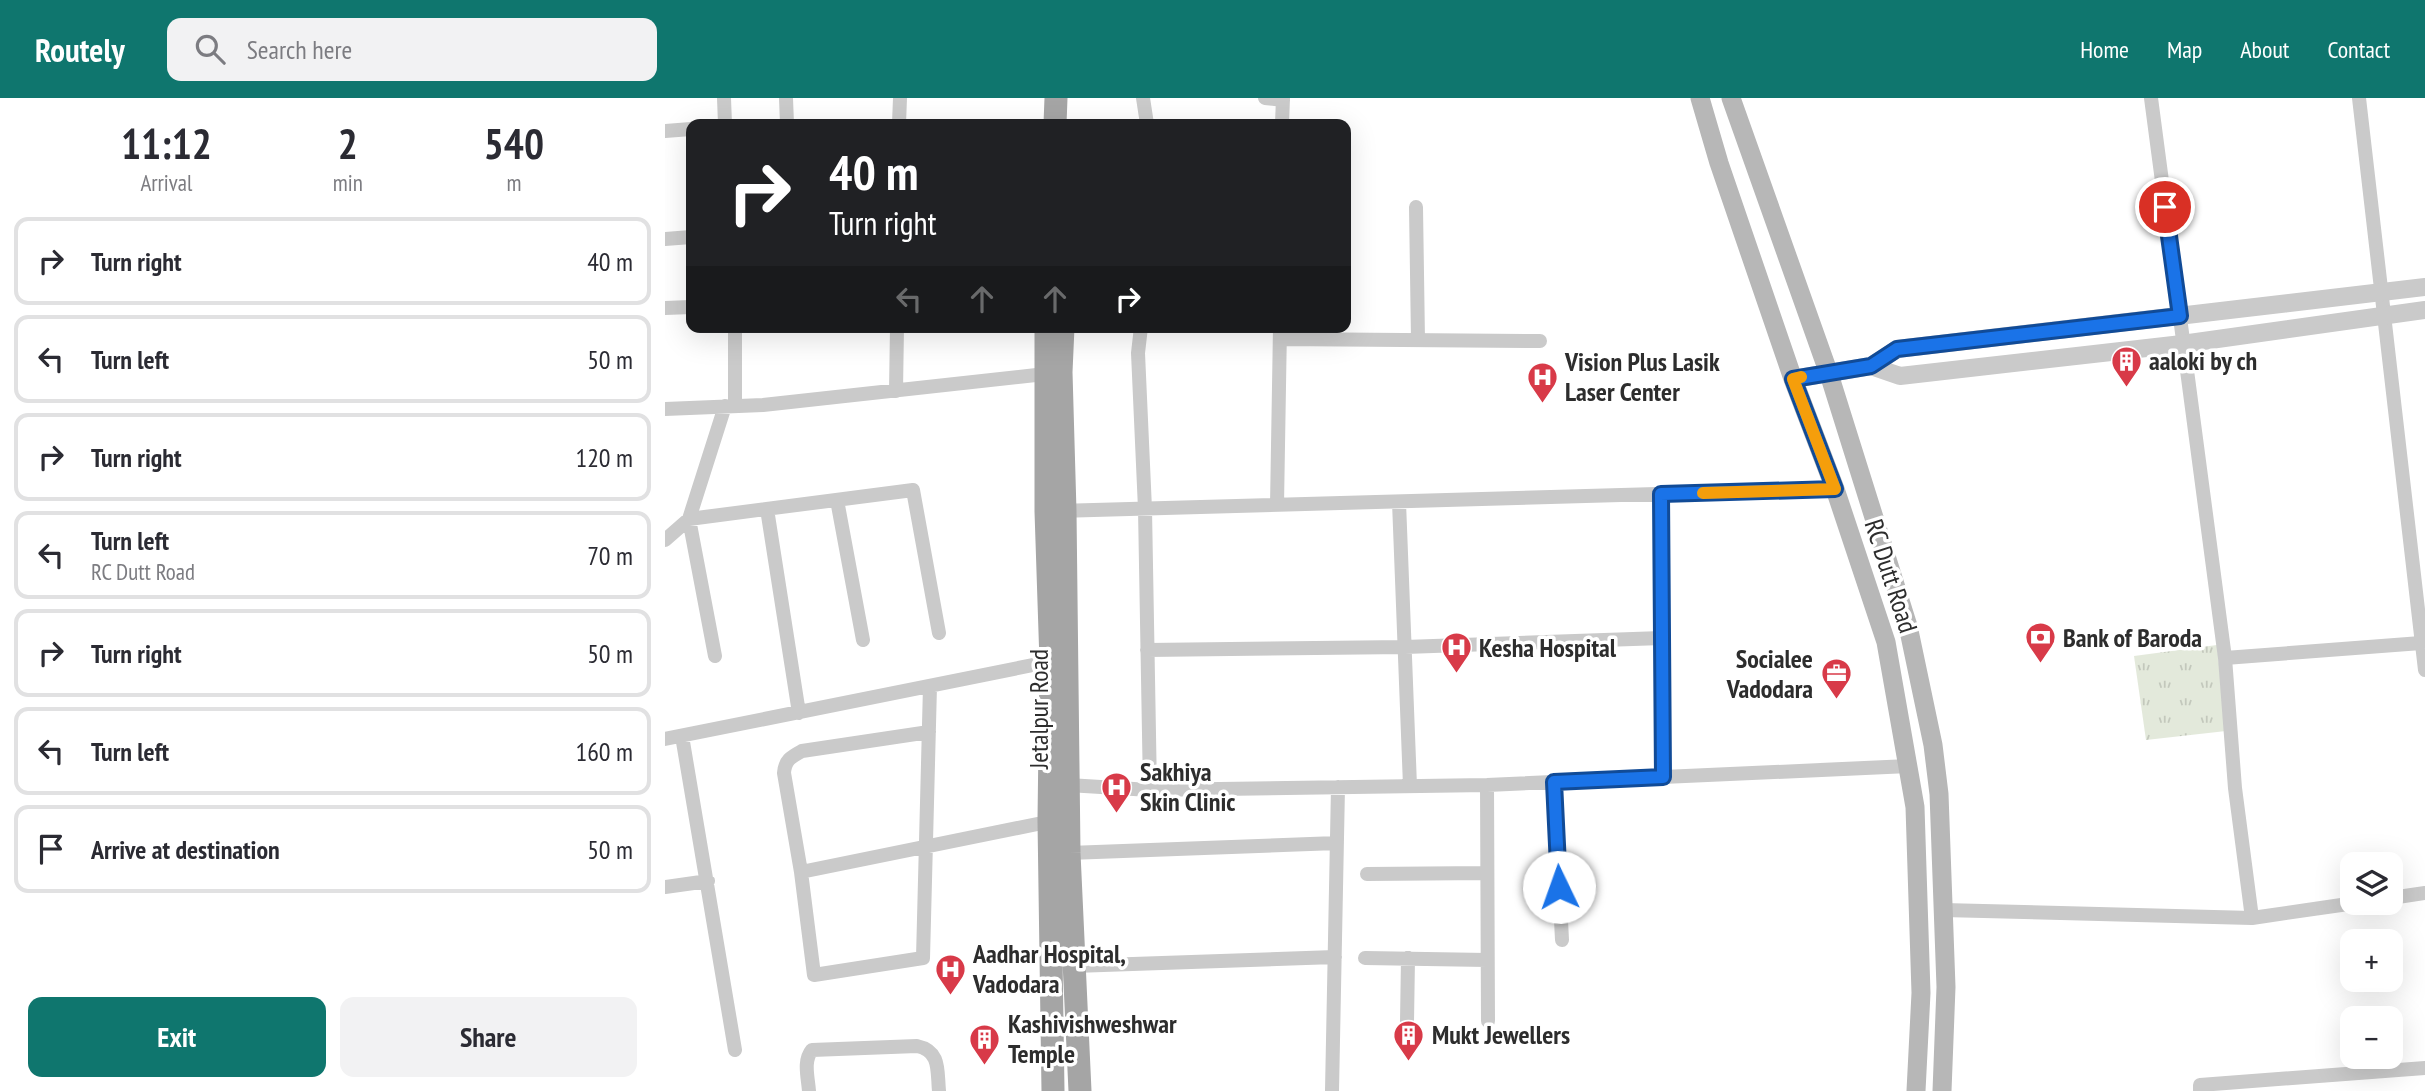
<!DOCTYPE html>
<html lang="en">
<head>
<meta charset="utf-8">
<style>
	:root { --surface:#fff; --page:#f2f2f3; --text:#2b2b33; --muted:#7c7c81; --line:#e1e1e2; --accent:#0f766e }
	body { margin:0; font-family:"PT Sans Narrow",sans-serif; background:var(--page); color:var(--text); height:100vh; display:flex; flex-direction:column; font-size:26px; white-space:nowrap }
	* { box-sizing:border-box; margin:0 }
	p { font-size:23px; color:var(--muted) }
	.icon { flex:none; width:38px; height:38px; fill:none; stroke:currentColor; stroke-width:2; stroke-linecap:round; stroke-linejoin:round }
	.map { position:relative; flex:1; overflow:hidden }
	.drawer { display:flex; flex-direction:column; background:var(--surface); width:665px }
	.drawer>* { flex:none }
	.top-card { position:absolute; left:21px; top:21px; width:665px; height:214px; border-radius:14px; box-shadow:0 7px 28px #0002; background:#202124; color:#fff; overflow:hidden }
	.fabs { position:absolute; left:1675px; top:754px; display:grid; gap:14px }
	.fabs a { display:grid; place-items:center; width:63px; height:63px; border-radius:14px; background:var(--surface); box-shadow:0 7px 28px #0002; font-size:35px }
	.pin { position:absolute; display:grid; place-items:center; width:60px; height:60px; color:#fff; margin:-30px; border:4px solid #fff; border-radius:50%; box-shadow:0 2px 7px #0007 }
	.me { position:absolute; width:77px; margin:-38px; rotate:357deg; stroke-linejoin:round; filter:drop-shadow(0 0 5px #0008) }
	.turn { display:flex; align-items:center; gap:24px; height:147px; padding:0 28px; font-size:32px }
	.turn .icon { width:91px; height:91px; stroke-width:2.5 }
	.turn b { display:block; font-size:49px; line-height:60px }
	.lanes { display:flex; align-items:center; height:66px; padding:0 28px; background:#0003; justify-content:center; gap:35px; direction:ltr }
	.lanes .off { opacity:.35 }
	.eta { display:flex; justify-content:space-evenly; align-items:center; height:119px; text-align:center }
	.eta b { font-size:42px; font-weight:700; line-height:49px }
	.action { display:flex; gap:14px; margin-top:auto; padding:14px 28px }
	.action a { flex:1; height:80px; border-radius:14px; background:var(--accent); color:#fff; font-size:28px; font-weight:700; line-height:80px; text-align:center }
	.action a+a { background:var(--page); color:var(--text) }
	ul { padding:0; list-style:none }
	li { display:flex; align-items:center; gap:21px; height:88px; margin:0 14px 10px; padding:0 14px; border:4px solid var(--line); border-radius:14px }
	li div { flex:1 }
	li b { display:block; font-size:26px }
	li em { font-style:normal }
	header { display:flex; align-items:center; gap:42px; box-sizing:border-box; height:98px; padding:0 35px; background:var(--accent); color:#fff }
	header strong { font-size:33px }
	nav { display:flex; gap:38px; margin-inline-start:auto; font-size:24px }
	.search { width:490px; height:63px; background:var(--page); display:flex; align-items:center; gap:18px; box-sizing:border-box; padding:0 24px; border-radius:14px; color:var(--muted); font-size:26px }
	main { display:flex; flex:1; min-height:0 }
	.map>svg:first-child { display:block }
</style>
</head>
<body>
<header>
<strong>Routely</strong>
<div class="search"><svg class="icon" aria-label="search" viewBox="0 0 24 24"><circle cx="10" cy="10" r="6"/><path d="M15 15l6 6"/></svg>Search here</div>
<nav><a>Home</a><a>Map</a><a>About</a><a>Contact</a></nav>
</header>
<main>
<section class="drawer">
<div class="eta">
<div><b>11:12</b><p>Arrival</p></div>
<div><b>2</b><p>min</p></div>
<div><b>540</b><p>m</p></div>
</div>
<ul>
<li><svg class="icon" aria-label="right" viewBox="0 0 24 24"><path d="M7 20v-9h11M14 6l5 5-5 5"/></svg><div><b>Turn right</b></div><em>40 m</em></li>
<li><svg class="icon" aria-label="left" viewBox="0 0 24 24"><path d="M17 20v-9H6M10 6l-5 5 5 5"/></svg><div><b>Turn left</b></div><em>50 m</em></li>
<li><svg class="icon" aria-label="right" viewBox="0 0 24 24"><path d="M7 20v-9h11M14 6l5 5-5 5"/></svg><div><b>Turn right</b></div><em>120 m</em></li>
<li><svg class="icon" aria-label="left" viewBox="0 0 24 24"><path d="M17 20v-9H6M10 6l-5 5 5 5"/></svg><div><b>Turn left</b><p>RC Dutt Road</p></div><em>70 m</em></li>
<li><svg class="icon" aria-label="right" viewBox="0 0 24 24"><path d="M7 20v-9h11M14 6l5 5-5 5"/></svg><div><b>Turn right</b></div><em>50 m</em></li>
<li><svg class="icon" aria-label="left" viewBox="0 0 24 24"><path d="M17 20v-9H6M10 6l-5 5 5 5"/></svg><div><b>Turn left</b></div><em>160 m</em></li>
<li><svg class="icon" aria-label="arrive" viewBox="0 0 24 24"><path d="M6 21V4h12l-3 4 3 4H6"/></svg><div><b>Arrive at destination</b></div><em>50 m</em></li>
</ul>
<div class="action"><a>Exit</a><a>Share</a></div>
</section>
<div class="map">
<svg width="1760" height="993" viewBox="0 0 1760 993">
	<defs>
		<pattern id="grass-tufts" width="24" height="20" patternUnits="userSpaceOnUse" patternTransform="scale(1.75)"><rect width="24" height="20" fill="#e3e9db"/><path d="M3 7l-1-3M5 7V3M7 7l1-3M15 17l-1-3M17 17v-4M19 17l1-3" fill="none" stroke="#c3c8bc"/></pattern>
	</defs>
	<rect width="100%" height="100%" fill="#fff"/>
	<path fill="url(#grass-tufts)" d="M 1552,547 L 1561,633 L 1481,642 L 1469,558 Z"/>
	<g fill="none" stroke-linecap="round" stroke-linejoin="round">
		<path stroke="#cacaca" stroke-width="14" d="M 59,0 L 60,26
			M 121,0 L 122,26
			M 478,0 L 482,26
			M 600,0 L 618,2
			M 1486,0 L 1560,560 L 1570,690 L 1587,820
			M 1694,0 L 1760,572
			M 234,26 L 235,0
			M 617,26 L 618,0
			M 0,33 L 26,31
			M 751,109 L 753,242
			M 0,141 L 26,139
			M 0,210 L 26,209
			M 70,229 L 70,308
			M 476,229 L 473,255 L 480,411 L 485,692
			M 615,241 L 875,243
			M 231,293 L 232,229
			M 0,311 L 98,307 L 389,275
			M 996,396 L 998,679
			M 172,402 L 198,542
			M 734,404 L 745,688
			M 612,407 L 615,229
			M 102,411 L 134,615
			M 393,413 L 1170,391
			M 0,442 L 24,421 L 248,392 L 274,535
			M 482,552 L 740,549 L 997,540
			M 50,558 L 24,421 L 60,308
			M 1560,560 L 1756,545
			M 264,634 L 137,653 C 126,659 120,662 119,675 L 136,774 L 149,877 L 258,860 L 265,588
			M 17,638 L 70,952
			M 0,641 L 393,562
			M 889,684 L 897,842
			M 403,687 L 485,692 L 822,687 L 1244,668
			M 822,687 L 823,923
			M 404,755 L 672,745
			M 136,774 L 392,722
			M 702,776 L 822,775
			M 0,789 L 43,783
			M 1726,800 L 1760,795
			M 1278,812 L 1587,820 L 1690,805
			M 700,860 L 822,862
			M 409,868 L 670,859
			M 742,924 L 743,860
			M 144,993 C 143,979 138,963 147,952 L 252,948 C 276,953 272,973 274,993
			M 667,993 L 673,689
			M 1535,993 L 1535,987 L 1760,970"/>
		<path stroke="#cacaca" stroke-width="18" d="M 1206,268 L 1235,278 L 1517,246 L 1760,212
			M 1128,281 L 1206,268 L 1232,251 L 1760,189"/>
		<path stroke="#b7b7b7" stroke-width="19" d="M 1035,0 L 1054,65 L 1128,281 L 1170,391 L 1221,544 L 1250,709 L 1256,895 L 1251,993
			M 1066,0 L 1164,276 L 1243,528 L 1268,647 L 1274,696 L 1281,889 L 1277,993"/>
		<path stroke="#a5a5a5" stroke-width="23" d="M 390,26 L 391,0
			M 381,229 L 381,413 L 386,564 L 384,723 L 388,993
			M 398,229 L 396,274 L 400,413 L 404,755 L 415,993"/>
	</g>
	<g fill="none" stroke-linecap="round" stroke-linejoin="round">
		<defs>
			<path id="route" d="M 894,789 L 889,684 L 998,679 L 996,396 L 1170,391 L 1128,281 L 1206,268 L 1232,251 L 1515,218 L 1500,109"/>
		</defs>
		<use href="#route" stroke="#114b97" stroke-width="18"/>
		<use href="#route" stroke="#1a73e8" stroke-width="12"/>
		<path stroke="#f59e0b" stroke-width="12" d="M 1038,395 L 1170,391 L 1128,281 L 1136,279"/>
	</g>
	<defs>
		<symbol id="building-pin" viewBox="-11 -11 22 30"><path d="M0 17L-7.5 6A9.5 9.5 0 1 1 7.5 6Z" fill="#d83a48" stroke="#fff"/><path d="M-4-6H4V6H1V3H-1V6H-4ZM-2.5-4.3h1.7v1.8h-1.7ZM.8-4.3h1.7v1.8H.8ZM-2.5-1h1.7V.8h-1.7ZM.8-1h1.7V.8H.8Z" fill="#fff"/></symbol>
		<symbol id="hospital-pin" viewBox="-11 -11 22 30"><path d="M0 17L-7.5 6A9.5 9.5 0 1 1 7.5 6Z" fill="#d83a48" stroke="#fff"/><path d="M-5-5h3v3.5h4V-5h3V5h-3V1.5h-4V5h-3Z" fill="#fff"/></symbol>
		<symbol id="bank-pin" viewBox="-11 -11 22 30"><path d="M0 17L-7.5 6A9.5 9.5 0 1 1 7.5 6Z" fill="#d83a48" stroke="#fff"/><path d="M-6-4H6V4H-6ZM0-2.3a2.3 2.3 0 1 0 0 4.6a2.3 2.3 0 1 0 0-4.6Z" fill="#fff"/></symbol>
		<symbol id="office-pin" viewBox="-11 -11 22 30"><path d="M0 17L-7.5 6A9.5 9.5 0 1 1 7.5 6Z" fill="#d83a48" stroke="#fff"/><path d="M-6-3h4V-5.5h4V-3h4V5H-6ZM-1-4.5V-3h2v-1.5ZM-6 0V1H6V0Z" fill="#fff"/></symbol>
	</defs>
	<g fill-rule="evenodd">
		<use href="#building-pin" x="1444" y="246" width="35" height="47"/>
		<use href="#hospital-pin" x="860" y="262" width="35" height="47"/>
		<use href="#bank-pin" x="1358" y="522" width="35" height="47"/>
		<use href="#hospital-pin" x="774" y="532" width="35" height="47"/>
		<use href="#office-pin" x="1154" y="558" width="35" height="47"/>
		<use href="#hospital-pin" x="434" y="672" width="35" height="47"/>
		<use href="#hospital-pin" x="268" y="854" width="35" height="47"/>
		<use href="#building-pin" x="726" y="920" width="35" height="47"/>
		<use href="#building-pin" x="302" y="924" width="35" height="47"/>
	</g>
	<g text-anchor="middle" stroke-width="7" stroke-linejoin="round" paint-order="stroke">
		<g font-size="26" font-weight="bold" fill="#2d2d2d" stroke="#fff" text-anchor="start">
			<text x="1484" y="272">aaloki by ch</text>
			<text x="900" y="273">Vision Plus Lasik<tspan x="900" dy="30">Laser Center</tspan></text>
			<text x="1398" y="549">Bank of Baroda</text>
			<text x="814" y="559">Kesha Hospital</text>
			<text x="1148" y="570" text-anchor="end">Socialee<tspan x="1148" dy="30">Vadodara</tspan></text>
			<text x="475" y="683">Sakhiya<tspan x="475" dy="30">Skin Clinic</tspan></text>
			<text x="308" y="865">Aadhar Hospital,<tspan x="308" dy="30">Vadodara</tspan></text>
			<text x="343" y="935">Kashivishweshwar<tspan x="343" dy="30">Temple</tspan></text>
			<text x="767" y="946">Mukt Jewellers</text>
		</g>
		<g font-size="26" fill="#2d2d2d" stroke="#fff">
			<text transform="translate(1226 478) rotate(72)" y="9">RC Dutt Road</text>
			<text transform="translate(374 611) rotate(-90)" y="9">Jetalpur Road</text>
		</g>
	</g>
</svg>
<div class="fabs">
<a><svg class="icon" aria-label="layers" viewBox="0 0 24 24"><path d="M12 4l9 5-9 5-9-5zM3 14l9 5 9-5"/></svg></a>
<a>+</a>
<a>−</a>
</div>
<div class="pin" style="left:1500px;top:109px;background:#d93025"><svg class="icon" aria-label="arrive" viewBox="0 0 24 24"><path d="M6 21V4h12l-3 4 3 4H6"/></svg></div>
<svg class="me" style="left:894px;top:789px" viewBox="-20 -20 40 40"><circle r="19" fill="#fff"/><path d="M0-13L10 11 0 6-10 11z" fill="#1a73e8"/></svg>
<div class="top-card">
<div class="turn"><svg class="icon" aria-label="right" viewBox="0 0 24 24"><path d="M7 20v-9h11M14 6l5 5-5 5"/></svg><div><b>40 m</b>Turn right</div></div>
<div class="lanes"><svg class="icon off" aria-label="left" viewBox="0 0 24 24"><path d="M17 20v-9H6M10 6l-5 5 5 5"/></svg><svg class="icon off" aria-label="ahead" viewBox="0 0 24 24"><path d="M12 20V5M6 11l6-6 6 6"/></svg><svg class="icon off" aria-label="ahead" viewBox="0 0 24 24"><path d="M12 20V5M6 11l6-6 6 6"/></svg><svg class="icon" aria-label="right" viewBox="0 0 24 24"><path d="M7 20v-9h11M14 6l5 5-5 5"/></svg></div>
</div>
</div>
</main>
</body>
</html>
